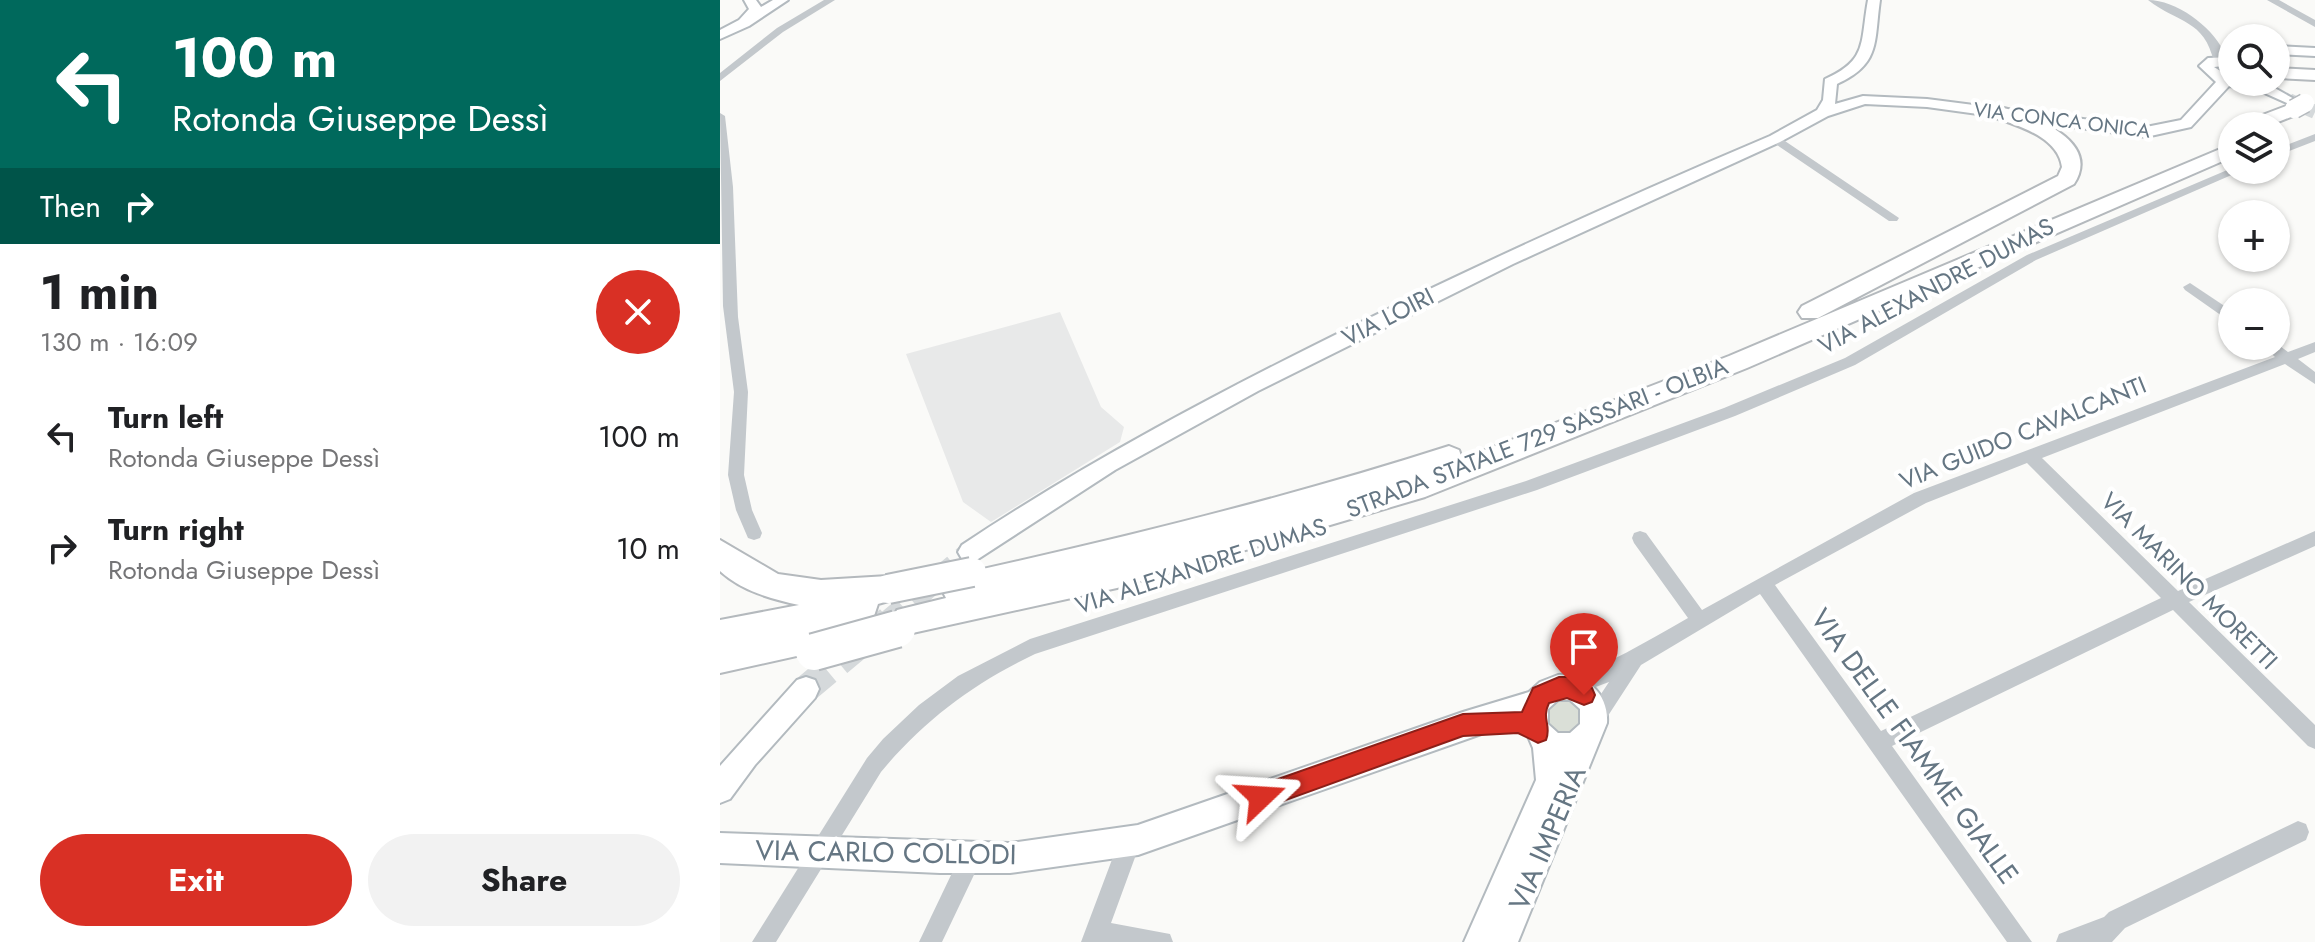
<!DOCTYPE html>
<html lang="en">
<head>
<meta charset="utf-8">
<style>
	:root { --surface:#fff; --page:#f2f2f2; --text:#202124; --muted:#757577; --accent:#d93025 }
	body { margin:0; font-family:Jost,sans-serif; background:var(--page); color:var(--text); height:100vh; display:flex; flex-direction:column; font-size:30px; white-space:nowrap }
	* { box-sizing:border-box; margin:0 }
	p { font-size:26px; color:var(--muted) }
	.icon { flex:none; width:44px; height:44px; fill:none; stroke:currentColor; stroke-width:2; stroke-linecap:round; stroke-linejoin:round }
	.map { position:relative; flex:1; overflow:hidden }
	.panel { display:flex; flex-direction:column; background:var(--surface); width:720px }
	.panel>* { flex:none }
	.hud { background:#00695c; color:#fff; overflow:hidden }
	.controls { position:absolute; left:1498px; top:24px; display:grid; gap:16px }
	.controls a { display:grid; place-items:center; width:72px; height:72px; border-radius:50%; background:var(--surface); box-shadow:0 2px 6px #0004; font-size:40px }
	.pin { position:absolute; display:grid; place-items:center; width:68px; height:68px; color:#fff; margin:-82px -34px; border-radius:50% 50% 50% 0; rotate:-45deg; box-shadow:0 0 8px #0007 }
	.pin .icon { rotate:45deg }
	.me { position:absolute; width:88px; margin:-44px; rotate:70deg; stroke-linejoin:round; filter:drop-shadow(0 0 6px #0008) }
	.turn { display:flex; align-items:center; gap:28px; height:168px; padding:0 40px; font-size:36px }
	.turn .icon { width:104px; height:104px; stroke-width:2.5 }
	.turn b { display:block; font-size:56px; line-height:68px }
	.then { display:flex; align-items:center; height:76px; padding:0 40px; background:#0003; gap:16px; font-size:30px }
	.round { display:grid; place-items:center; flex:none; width:84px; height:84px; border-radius:42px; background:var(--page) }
	.headline { display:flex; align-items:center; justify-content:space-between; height:136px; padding:0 40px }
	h1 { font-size:48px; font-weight:700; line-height:60px }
	.primary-button { display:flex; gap:16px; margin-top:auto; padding:16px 40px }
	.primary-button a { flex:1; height:92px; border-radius:48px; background:var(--accent); color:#fff; font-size:32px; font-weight:700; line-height:92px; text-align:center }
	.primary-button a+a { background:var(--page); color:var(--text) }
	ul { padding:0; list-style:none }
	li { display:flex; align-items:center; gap:24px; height:112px; padding:0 40px }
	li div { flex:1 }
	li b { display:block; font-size:30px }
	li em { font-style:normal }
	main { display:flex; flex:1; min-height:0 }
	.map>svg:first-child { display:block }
</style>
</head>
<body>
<main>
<section class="panel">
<div class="hud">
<div class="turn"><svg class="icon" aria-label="left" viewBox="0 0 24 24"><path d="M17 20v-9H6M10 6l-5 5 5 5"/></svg><div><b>100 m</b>Rotonda Giuseppe Dessì</div></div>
<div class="then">Then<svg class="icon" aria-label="right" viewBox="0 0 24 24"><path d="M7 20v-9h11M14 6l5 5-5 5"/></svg></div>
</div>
<div class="headline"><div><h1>1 min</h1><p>130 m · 16:09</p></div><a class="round" style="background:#d93025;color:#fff"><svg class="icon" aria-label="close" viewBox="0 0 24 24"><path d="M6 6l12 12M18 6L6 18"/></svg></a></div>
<ul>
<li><svg class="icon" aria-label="left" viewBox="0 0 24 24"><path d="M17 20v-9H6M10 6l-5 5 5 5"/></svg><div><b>Turn left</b><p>Rotonda Giuseppe Dessì</p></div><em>100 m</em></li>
<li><svg class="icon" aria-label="right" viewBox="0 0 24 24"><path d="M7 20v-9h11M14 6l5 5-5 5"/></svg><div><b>Turn right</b><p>Rotonda Giuseppe Dessì</p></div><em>10 m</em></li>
</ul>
<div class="primary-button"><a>Exit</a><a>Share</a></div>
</section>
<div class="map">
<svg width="1595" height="942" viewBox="0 0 1595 942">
	<rect width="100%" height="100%" fill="#fafaf8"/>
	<path fill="#e8e9e9" d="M 340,312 L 381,407 L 404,427 L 400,442 L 271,522 L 243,502 L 186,354 Z"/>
	<path fill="#dadfd7" d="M827 716a17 17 0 1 1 34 0a17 17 0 1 1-34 0Z"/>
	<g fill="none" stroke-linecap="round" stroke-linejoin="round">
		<path stroke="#d5d9db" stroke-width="14" stroke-dasharray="14 7" stroke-linecap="butt" d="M 1569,100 L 1595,112"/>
		<path stroke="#d5d9db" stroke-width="22" stroke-dasharray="22 11" stroke-linecap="butt" d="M 167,622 L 250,552"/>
		<path stroke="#d5d9db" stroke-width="28" stroke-dasharray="28 14" stroke-linecap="butt" d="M 86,689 L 169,620"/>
		<defs>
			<path id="secondary" d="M 24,0 L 36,0 L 41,7 L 53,0 L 68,0 L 29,26 L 0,39 L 0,30 L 19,20 L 29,9 Z
				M 1148,0 L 1160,0 C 1154,42 1161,64 1117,84 L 1115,104 L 1143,96 L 1207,99 L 1426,127 L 1461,120 L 1496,82 L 1479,66 L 1488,58 L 1512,57 L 1512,65 L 1494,67 L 1512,78 L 1512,82 L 1544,82 L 1576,100 L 1569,104 L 1531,87 L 1509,86 L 1471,127 L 1426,137 L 1207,107 L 1145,104 L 1108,116 L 1060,142 L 793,264 L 538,391 L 395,470 L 258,559 L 250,562 L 242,559 L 238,552 L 242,545 C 368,461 501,391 637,324 C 773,258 910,195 1050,136 L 1097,110 L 1103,100 L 1105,79 C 1148,60 1140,43 1148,0 Z
				M 1556,46 L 1595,48 L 1595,56 L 1556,54 Z
				M 838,675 C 866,673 889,694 887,723 L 798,942 L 744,942 L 816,780 L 813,748 L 801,720 L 418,855 L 290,873 L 220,873 L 0,863 L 0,833 L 290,843 L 418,825 L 743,712 L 809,692 L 820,682 ZM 838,700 L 850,700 L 860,709 L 860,724 L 850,733 L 838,733 L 828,724 L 828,709 Z
				M 86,677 L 95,680 L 99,689 L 95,698 L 35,765 L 10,799 L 0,803 L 0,766 L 77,680 Z"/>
			<path id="highway" d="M 1556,68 L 1595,70 L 1595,80 L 1556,78 Z
				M 1574,103 L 1581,105 L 1583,109 L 1581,113 L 1548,126 L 1521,126 L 1524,122 Z
				M 1280,107 C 1313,115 1382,141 1354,184 L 1098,318 L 1082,318 L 1078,312 L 1082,306 L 1338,176 L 1342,167 C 1338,137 1299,126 1273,117 L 1271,113 Z
				M 1512,144 L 1512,157 L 1027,368 L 705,497 L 397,588 L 188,634 L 177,630 L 172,620 L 177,610 L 226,598 L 221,588 L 225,579 L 236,575 C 402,538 567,498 729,446 L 739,450 L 742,459 L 1009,356 Z
				M 0,540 L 58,574 L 101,580 L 168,576 L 179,580 L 184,589 L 179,598 L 158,604 L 154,616 L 123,624 L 131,635 L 126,645 L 0,673 L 0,620 L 79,605 C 51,599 22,591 0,571 Z"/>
		</defs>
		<use href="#secondary" stroke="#b3babf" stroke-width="4"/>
		<use href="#highway" stroke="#b4b9bd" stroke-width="4"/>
		<path fill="#c3c8cc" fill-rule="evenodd" d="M 104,0 L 115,0 L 63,32 L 0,81 L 0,73 L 57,28 Z
			M 1428,0 C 1456,0 1491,26 1503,50 L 1502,62 L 1494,62 C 1484,19 1459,24 1428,0 Z
			M 1547,0 L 1559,0 L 1595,20 L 1595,27 Z
			M 0,113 L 5,116 L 13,187 L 18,317 L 28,392 L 24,475 L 32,510 L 42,533 L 40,538 L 34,540 L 28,538 L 16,510 L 8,475 L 14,392 L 3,306 Z
			M 1595,134 L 1595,141 L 1556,156 L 1556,149 Z
			M 1055,136 L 1059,137 L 1179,218 L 1177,221 L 1169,221 L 1051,141 L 1049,139 Z
			M 1512,168 L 1512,170 L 1523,170 L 1316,260 L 1135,365 L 1015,416 L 817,490 L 315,654 C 254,683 204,720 161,772 L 56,942 L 32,942 L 147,758 L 163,739 L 199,705 L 238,676 L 310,639 L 806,481 L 1004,408 L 1125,358 L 1307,255 Z
			M 1470,283 L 1512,311 L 1512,323 L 1465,290 L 1463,287 Z
			M 1595,342 L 1595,352 L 1578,359 L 1595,372 L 1595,384 L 1565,364 L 1322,458 L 1458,591 L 1595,531 L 1595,546 L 1469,602 L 1595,725 L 1595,749 L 1588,746 L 1453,610 L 1172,746 L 1312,942 L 1287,942 L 1040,594 L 921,665 L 882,725 L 875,727 L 868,725 L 865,718 L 889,682 L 849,697 L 842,694 L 839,688 L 842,682 C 887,665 926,642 968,618 L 914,543 L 912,538 L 914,533 L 920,531 L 926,533 L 982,610 L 1194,493 L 1555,357 L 1543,346 L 1556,346 L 1556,343 L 1568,352 ZM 1307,463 L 1441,598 L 1161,731 L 1055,585 L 1206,503 Z
			M 1578,821 L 1586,824 L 1589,832 L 1586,840 L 1405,928 L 1392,942 L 1336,942 L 1339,934 L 1384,917 L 1389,912 Z
			M 410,830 L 418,833 L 421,841 L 391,923 L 450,934 L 453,942 L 361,942 L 402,833 Z
			M 251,847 L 259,850 L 262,858 L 222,942 L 199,942 L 243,850 Z"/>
		<use href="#secondary" fill="#fff" fill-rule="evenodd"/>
		<use href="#highway" fill="#fff" fill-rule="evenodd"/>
		<defs>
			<path id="highway-bridge-far2" d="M 1574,109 L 1585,103"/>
			<path id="highway-bridge-far1" d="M 168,589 L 252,572"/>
			<path id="highway-bridge" d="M 94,652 L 177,629"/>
		</defs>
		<use href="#highway-bridge-far2" stroke="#b4b9bd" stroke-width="21" stroke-linecap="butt"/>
		<use href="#highway-bridge-far1" stroke="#b4b9bd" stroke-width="32" stroke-linecap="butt"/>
		<use href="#highway-bridge" stroke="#b4b9bd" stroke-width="40" stroke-linecap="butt"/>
		<use href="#highway-bridge-far2" stroke="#fff" stroke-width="18"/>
		<use href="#highway-bridge-far1" stroke="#fff" stroke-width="28"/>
		<use href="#highway-bridge" stroke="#fff" stroke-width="36"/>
	</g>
	<path fill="#d93025" stroke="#8d1f18" stroke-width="2" d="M 839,677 L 849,677 L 872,688 L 875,695 L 872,702 L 864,705 L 847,698 L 829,703 C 821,719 832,726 826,740 L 818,743 L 798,733 L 743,736 L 541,809 L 533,806 L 529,797 L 533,789 L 541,785 L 743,714 L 802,712 L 813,688 Z"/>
	<g text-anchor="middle" stroke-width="8" stroke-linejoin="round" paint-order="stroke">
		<g font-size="20" fill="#657683" stroke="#fff">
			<text transform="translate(1342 120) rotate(7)" y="7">VIA CONCA ONICA</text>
		</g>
		<g font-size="24" fill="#657683" stroke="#fff">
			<text transform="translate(1216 286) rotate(-28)" y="8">VIA ALEXANDRE DUMAS</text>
			<text transform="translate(668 317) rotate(-27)" y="8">VIA LOIRI</text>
			<text transform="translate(1303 433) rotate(-22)" y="8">VIA GUIDO CAVALCANTI</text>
			<text transform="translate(817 438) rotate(-21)" y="8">STRADA STATALE 729 SASSARI - OLBIA</text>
			<text transform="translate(481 566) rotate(-18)" y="8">VIA ALEXANDRE DUMAS</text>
			<text transform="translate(1469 581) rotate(45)" y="8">VIA MARINO MORETTI</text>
		</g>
		<g font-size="28" fill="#657683" stroke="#fff">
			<text transform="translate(1195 746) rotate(54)" y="10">VIA DELLE FIAMME GIALLE</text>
			<text transform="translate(827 838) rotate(-67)" y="10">VIA IMPERIA</text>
			<text transform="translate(166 852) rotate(1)" y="10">VIA CARLO COLLODI</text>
		</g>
	</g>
</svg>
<div class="controls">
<a><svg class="icon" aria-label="search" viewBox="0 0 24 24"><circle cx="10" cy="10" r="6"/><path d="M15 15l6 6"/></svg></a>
<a><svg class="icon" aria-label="layers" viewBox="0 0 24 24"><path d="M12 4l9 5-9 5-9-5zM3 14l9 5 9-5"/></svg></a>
<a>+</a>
<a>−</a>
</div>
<div class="pin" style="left:864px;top:695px;background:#d93025"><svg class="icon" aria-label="arrive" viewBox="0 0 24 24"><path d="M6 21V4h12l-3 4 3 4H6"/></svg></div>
<svg class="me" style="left:541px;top:797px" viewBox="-20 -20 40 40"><path d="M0-17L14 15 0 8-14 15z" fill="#d93025" stroke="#fff" stroke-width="4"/></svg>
</div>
</main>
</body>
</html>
